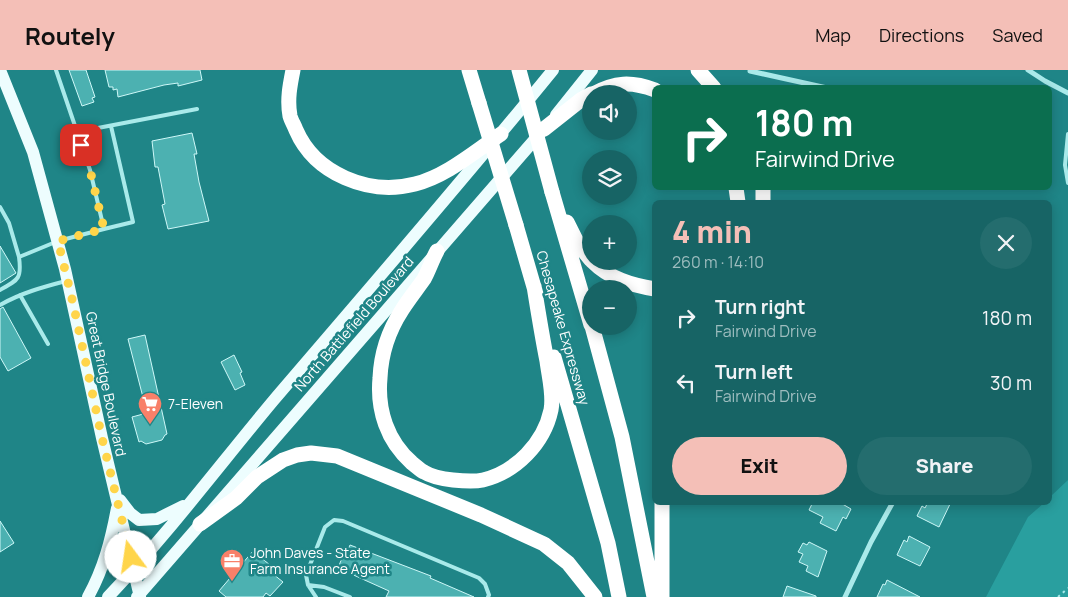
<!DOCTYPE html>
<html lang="en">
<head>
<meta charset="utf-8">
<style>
	:root { --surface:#176465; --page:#246d6e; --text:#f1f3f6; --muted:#9ebdbf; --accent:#f4bfb7 }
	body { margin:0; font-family:Manrope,sans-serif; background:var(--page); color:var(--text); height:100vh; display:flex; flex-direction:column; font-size:19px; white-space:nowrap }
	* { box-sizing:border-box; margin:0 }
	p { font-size:16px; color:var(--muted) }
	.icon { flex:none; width:28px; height:28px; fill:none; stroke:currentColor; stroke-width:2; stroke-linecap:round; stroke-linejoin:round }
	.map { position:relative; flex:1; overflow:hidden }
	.side { position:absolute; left:652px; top:130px; width:400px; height:305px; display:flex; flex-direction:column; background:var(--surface); border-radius:8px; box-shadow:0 2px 12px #0003 }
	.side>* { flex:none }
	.top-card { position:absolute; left:652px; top:15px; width:400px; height:105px; border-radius:8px; box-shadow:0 2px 12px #0003; background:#0b6e4f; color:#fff; overflow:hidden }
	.tools { position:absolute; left:582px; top:15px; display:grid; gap:10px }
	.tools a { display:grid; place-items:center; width:55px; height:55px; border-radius:50%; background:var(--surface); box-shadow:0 2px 12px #0003; font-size:25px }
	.pin { position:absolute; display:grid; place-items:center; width:42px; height:42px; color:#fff; margin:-21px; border-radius:10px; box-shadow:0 2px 8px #0006 }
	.me { position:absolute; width:55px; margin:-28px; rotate:346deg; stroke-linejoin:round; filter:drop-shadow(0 0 4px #0008) }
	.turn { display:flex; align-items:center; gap:18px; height:105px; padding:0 20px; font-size:22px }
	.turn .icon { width:65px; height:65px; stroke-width:2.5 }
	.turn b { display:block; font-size:35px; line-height:42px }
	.round { display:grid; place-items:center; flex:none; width:52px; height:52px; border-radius:26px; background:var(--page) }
	.headline { display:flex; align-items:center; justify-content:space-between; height:85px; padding:0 20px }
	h1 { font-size:30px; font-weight:800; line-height:38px; color:var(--accent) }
	.action { display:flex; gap:10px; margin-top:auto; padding:10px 20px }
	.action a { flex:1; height:58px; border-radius:30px; background:var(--accent); color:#111; font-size:20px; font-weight:800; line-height:58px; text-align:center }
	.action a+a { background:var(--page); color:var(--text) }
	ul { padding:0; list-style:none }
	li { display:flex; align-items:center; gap:15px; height:65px; padding:0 20px }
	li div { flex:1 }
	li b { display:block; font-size:19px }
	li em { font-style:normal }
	header { display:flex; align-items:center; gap:30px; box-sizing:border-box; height:70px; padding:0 25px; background:var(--accent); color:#111 }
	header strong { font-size:24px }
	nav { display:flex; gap:28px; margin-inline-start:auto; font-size:18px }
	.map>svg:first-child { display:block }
</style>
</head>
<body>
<header>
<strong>Routely</strong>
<nav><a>Map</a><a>Directions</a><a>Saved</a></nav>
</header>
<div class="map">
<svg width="1068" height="527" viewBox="0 0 1068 527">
	<rect width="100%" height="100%" fill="#1f8587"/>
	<path fill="#299f9f" d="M 1068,410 L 1068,527 L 986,527 L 1028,447 L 1044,433 L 1050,432 L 1050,427 Z"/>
	<path fill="#4cb1b1" stroke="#cef8f8" d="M 69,0 L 86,0 L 95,27 L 92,28 L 94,32 L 82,36 Z
		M 105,0 L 200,0 L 202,10 L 178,16 L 178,13 L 164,15 L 118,27 L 117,19 L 113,20 L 113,17 L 109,17 Z
		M 192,63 L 197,84 L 194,84 L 199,112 L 209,151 L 168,159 L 162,135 L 165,134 L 158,97 L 155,97 L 152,71 Z
		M 0,176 L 16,203 L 0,213 Z
		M 3,237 L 31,288 L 8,301 L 0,287 L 0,239 Z
		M 145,265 L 167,364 L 165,365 L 162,370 L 146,374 L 141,371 L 139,372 L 132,347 L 147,343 L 128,269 Z
		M 234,285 L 242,302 L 240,303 L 245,315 L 235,320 L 221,292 Z
		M 813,432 L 839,432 L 851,439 L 846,449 L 843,447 L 836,461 L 820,453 L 823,447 L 809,440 Z
		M 928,432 L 951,432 L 939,457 L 917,446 L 922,436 L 925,438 Z
		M 0,451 L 14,473 L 0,482 Z
		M 909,466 L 930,477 L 920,496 L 897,485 L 904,470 L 907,472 Z
		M 809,472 L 827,481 L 818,507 L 806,501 L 808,496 L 799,492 L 803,484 L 798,482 L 803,473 L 807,475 Z
		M 350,475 L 431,506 L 430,508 L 474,527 L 386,527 L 389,521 L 338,498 L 344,483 L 346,484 Z
		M 253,481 L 276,500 L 273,504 L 283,512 L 270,526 L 266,523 L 263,527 L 226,527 L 219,521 Z
		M 887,510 L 920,527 L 877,527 L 883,514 L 885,515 Z
		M 787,516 L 816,526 L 816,527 L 783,527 Z"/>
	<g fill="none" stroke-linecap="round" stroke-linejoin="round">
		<path stroke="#a9eaea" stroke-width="2" stroke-dasharray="2.5 4" stroke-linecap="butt" d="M 1058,527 L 1068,518"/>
		<path stroke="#a9eaea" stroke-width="4" d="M 77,62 L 197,39
			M 1068,64 L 1065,95 L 1068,113
			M 0,137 L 9,153 L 19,187
			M 104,159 L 133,152 L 111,56
			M 0,220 C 18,210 22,209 19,187 L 58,171 L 104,159 L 90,100 L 56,0
			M 20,225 L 48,274
			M 0,235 C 21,223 43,217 66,211
			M 308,515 L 324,517 L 350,527
			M 316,527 L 308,515 L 306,505 L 325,457 L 334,450 L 343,451 L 479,508 L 485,514 L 489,525 L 488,527"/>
		<path stroke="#a9eaea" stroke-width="5" d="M 1028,0 L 1045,11 L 1068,23
			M 750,1 L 827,18
			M 845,527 L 871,472 L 893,432"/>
		<path stroke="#edfdfe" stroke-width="12" d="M 0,0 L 33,82 L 65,199 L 102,368 L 140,527
			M 556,45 L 592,0
			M 120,430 L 130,443 L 139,450 L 157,449 L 183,436
			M 88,527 C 104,498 111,470 117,438
			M 108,527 C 167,465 218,397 273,331 C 367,221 462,112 553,0
			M 137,527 L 543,60"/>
		<path stroke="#fff" stroke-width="15" d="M 293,0 C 290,15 287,30 290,46 C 291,50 294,55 296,60 C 315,104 369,126 415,114 C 447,106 475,81 501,64
			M 469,0 L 479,33
			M 698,0 L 714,18
			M 593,24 C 615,12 631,11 655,20
			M 544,59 L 582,29 L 591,24
			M 736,118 L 738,132
			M 552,122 L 591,255
			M 763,132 L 763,118
			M 567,152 L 578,174 L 591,190
			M 516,155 L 536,224
			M 437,181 C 432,190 429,200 424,209 C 417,219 409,229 402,240 C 389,260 381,284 380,308 C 377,340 387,371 412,393 C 416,396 420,400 424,402 C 432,407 443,409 453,410 C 462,411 474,412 483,410 C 516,402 544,373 551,340 C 554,325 549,307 547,291 C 542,266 538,241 534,216
			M 592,191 C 610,209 631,215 655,219
			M 592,256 L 622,367 L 654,527
			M 554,287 L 608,473 L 619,527
			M 200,454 L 236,428 L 257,407 L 283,390 L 297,385 L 311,383 L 337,386 L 481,445 L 544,474 L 568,493 L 595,527
			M 662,527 L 662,432"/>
		<path stroke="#fff" stroke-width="15" d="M 519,0 L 552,122
			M 479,33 L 516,155"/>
	</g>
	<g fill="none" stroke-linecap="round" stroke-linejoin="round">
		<path stroke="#ffd54a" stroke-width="9" stroke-dasharray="0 16.2" d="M 81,75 L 90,100 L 104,159 L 58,171 L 73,233 L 102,368 L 131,487"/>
	</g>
	<defs>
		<symbol id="supermarket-pin" viewBox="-11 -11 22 30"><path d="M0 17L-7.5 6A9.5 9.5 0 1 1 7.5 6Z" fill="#f88069" stroke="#1f8587"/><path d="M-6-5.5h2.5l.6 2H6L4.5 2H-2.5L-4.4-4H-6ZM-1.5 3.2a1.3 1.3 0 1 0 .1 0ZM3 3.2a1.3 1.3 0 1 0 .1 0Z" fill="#fff"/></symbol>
		<symbol id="office-pin" viewBox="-11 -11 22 30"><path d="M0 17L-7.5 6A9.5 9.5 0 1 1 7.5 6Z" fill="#f88069" stroke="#1f8587"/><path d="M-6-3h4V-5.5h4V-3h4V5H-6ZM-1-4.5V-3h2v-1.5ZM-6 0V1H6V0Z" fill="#fff"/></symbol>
	</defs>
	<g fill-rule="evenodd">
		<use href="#supermarket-pin" x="136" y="320" width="28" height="38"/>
		<use href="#office-pin" x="218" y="477" width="28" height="38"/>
	</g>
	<g text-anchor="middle" stroke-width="5" stroke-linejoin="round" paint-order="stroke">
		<g font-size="14" fill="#fff" stroke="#1f8587">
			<text transform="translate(354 254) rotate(-49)" y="5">North Battlefield Boulevard</text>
			<text transform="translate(563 258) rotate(74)" y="5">Chesapeake Expressway</text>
			<text transform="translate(106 314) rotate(78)" y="5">Great Bridge Boulevard</text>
		</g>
		<g font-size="14" fill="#fff" stroke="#1f8587" text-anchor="start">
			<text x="168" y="339">7-Eleven</text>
			<text x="250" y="488">John Daves - State<tspan x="250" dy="16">Farm Insurance Agent</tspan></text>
		</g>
	</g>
</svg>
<div class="tools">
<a><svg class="icon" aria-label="sound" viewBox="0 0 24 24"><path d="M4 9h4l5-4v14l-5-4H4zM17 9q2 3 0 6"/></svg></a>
<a><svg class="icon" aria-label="layers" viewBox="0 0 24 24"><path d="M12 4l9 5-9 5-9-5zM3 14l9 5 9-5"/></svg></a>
<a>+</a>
<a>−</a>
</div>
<div class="pin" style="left:81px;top:75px;background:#d93025"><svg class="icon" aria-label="arrive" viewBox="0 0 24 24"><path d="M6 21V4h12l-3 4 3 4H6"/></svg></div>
<svg class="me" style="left:131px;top:487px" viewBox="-20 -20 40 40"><circle r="19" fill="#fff"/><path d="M0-13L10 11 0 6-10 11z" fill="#ffd54a"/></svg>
<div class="top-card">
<div class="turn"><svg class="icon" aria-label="right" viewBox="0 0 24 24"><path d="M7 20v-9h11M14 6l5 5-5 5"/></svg><div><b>180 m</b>Fairwind Drive</div></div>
</div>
<section class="side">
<div class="headline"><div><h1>4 min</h1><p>260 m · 14:10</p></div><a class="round"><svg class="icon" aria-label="close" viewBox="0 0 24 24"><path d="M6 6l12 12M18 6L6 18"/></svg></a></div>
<ul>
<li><svg class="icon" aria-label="right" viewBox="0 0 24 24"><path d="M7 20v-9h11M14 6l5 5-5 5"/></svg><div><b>Turn right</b><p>Fairwind Drive</p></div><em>180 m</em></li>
<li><svg class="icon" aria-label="left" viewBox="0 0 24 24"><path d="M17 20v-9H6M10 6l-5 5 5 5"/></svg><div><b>Turn left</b><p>Fairwind Drive</p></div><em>30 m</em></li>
</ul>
<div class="action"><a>Exit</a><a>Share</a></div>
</section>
</div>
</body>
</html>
